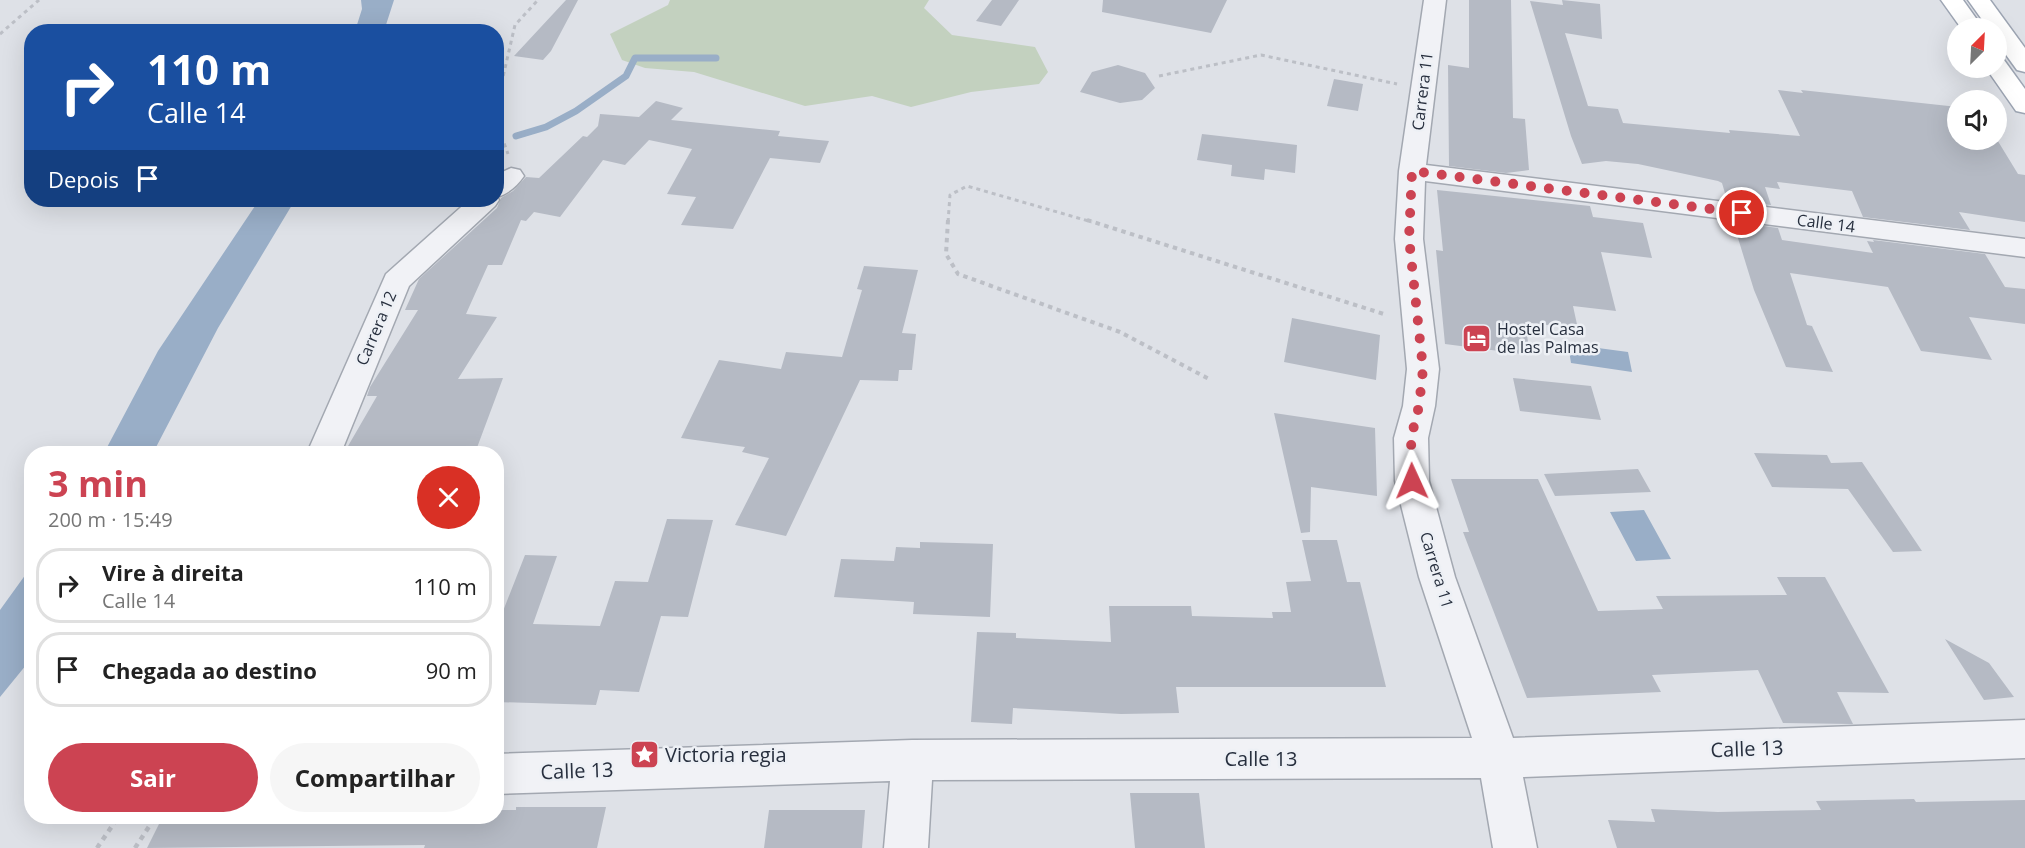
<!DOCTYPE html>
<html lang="pt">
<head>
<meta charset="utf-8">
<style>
	:root { --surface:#fff; --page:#f6f6f6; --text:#222; --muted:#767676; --line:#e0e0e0; --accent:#cc4352 }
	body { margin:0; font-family:"Open Sans",sans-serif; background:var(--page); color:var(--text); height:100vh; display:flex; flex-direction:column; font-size:22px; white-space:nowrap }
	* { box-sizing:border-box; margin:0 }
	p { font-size:20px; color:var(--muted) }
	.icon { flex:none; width:33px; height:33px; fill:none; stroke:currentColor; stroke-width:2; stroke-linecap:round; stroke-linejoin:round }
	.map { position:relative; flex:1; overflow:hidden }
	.panel { position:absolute; left:24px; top:446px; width:480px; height:378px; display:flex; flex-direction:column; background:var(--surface); border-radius:24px; box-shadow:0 6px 24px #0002 }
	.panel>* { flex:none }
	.guide { position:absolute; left:24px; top:24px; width:480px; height:183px; border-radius:24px; box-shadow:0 6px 24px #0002; background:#1a4fa0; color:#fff; overflow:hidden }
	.needle { width:39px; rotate:24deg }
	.controls { position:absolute; left:1947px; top:18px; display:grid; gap:12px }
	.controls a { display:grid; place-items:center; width:60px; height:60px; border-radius:50%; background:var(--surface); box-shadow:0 6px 24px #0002; font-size:30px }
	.pin { position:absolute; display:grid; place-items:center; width:51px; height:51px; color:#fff; margin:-26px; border:3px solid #fff; border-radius:50%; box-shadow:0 2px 6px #0007 }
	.me { position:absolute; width:66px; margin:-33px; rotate:359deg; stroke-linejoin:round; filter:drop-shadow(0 0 4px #0008) }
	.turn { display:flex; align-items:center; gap:21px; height:126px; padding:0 24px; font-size:27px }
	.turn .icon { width:78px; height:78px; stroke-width:2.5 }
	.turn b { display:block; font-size:42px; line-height:51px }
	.then { display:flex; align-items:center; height:57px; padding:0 24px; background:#0003; gap:12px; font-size:22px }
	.round { display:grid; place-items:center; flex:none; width:63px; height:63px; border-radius:32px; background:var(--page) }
	.headline { display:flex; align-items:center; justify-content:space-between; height:102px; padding:0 24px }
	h1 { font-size:36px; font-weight:700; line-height:45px; color:var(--accent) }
	.primary-button { display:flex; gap:12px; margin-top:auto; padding:12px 24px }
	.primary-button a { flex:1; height:69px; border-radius:36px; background:var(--accent); color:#fff; font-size:24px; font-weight:700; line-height:69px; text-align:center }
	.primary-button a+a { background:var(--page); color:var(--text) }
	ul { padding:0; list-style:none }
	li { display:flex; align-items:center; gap:18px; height:75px; margin:0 12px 9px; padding:0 12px; border:3px solid var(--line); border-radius:24px }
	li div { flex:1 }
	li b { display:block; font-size:22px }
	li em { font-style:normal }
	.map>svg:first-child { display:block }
</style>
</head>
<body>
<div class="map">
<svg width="2025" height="848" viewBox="0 0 2025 848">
	<rect width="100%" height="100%" fill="#dee1e7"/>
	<path fill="#c3d1bf" d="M 670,0 L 929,0 L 924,8 L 952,35 L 1035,47 L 1048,72 L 1039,84 L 971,92 L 911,107 L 872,96 L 805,106 L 694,72 L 645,68 L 622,60 L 610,34 L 668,5 Z"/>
	<path fill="#99aec7" d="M 361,0 L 394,0 L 384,31 L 355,31 L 362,9 Z
		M 259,200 L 295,200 L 218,328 L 153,453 L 104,453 L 158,351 Z
		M 1568,344 L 1628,352 L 1632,372 L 1571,363 Z
		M 1644,510 L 1671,559 L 1636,561 L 1610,512 Z
		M 31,567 L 31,659 L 0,697 L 0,610 Z"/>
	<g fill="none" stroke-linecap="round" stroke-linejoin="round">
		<path stroke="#99aec7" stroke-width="7" d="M 516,136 L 546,127 L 576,111 L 626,76 L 635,58 L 716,58"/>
	</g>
	<path fill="#b5bac4" d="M 566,0 L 578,0 L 551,51 L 543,60 L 514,56 Z
		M 992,0 L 1019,0 L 1001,26 L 976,21 Z
		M 1103,0 L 1227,0 L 1211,33 L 1102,12 Z
		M 1469,0 L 1511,0 L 1513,118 L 1525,119 L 1529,170 L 1506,173 L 1449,166 L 1448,65 L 1469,68 Z
		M 1562,0 L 1600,4 L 1602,39 L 1565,33 L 1588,106 L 1618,109 L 1623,123 L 1730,133 L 1729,130 L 1800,136 L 1778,90 L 1803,93 L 1801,90 L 1958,107 L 1958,140 L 1996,138 L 2018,174 L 2025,175 L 2025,222 L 1959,212 L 1970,230 L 1863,217 L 1852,191 L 1777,182 L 1780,189 L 1765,187 L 1771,205 L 1727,200 L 1722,183 L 1718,181 L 1638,164 L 1606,161 L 1582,164 L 1571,136 L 1530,1 L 1563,5 Z
		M 1118,65 L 1145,73 L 1155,88 L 1142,100 L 1120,103 L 1080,92 L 1092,72 Z
		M 1334,79 L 1363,84 L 1358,111 L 1327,106 Z
		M 656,101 L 683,108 L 671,120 L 780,131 L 778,136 L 829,141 L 820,163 L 770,158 L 733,229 L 681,225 L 696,197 L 667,194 L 692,149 L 649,140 L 625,165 L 603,160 L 560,217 L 534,212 L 526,221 L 521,220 L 502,265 L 488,265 L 466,314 L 497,317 L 458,379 L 503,378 L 475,453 L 344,453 L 377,396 L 367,396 L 370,387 L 418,310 L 405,310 L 419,279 L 497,208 L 501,198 L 513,191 L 526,177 L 539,178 L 583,136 L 587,137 L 598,126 L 600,114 L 639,117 Z
		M 1202,134 L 1297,145 L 1295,173 L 1265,169 L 1264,180 L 1231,176 L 1232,165 L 1197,160 Z
		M 1437,190 L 1590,206 L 1593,217 L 1643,223 L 1652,258 L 1601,252 L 1616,311 L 1573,306 L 1578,329 L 1525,322 L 1530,355 L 1445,344 L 1436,250 L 1443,251 Z
		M 1733,222 L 1778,228 L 1782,240 L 1873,253 L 1867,241 L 1874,242 L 1873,240 L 1985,254 L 2005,287 L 2025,289 L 2025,324 L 1969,317 L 1992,360 L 1921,351 L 1888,287 L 1790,273 L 1807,325 L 1812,326 L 1833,372 L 1786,367 L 1754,290 Z
		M 864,266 L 918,270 L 902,333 L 916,334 L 912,370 L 899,370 L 898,381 L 860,380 L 786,536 L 735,525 L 769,458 L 742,452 L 745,447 L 681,438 L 719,360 L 781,369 L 786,352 L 842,357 L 862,290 L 857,289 Z
		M 1292,318 L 1380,335 L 1376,380 L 1284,362 Z
		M 1513,378 L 1591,386 L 1601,420 L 1520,411 Z
		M 1274,413 L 1375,428 L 1377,496 L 1311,487 L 1310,532 L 1301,533 Z
		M 1754,453 L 1827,455 L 1831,463 L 1862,462 L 1922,551 L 1893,552 L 1848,489 L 1772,487 Z
		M 1638,469 L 1651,492 L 1555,496 L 1544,474 Z
		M 1451,479 L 1538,479 L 1598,611 L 1663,609 L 1656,596 L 1787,595 L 1777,577 L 1825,577 L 1889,693 L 1837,692 L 1853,724 L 1851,724 L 1783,723 L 1758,670 L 1652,675 L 1661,692 L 1527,698 L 1463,532 L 1469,532 Z
		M 667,519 L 713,520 L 688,617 L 661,616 L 639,692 L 600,690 L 596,705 L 496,702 L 496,629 L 525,555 L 557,556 L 533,624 L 600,626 L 615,581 L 648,582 Z
		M 1302,540 L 1337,540 L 1347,582 L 1360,582 L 1386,687 L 1176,687 L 1179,713 L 1121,714 L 1013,708 L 1012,724 L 971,722 L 977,632 L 1016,633 L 1016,638 L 1111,642 L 1109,606 L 1191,606 L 1192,616 L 1273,618 L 1272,612 L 1291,612 L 1286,582 L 1311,581 Z
		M 920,542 L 993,544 L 990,617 L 913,614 L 914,602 L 834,597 L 841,559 L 894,561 L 896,547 L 920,548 Z
		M 1945,639 L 1989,663 L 2014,697 L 1984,700 Z
		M 1130,793 L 1199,793 L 1205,848 L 1135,848 Z
		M 1914,799 L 1916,802 L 2025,800 L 2025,848 L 1617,848 L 1608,820 L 1655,822 L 1651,809 L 1718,812 L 1821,810 L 1816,801 Z
		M 516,807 L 606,807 L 597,848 L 424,848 L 425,845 L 147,848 L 163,816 L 496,816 L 496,810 L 516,810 Z
		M 769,810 L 865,810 L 862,848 L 764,848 Z"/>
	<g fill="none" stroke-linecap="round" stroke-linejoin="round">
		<defs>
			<path id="minor" d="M 1424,0 L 1446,0 L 1426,165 L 2025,239 L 2025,257 L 1425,181 L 1423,239 L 1439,369 L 1435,406 L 1428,438 L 1429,481 L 1455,577 L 1513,738 L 2025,720 L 2025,758 L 1523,777 L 1537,848 L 1493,848 L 1481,778 L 932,780 L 928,848 L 884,848 L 890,781 L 496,794 L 496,754 L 912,740 L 1472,738 L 1419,577 L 1395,481 L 1394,438 L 1403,406 L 1407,369 L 1395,239 L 1399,171 Z
				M 511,168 L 520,170 L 524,176 C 517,186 508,194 497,197 L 499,200 L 495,206 L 409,286 L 341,453 L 307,453 L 386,274 L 469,200 L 496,200 L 496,175 Z"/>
			<path id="major" d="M 1941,0 L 1963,0 L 1983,28 L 1961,28 Z
				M 1968,0 L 1990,0 L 2025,48 L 2025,72 L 2017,70 L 1996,41 L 1996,28 L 1988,28 Z
				M 1996,58 L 2004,60 L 2025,89 L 2025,113 L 2016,111 L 1986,68 L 1996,68 Z"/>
		</defs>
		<use href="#minor" stroke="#a3a8b1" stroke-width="3"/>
		<use href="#major" stroke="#9da5b3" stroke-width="3"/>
		<path stroke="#bcbfc6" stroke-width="3" stroke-dasharray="4 4" stroke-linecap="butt" d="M 0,34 L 39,0
			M 1159,76 L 1261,55 L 1397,84
			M 496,107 L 515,25 L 538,0
			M 496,121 L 508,154
			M 948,222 L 950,195 L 967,186 L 1092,222"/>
		<path stroke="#bcbfc6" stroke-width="4" stroke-dasharray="4.5 4.5" stroke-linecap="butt" d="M 948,220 L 946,254 L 958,274 L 1120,332 L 1211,380
			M 1087,220 L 1387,315"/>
		<path stroke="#bcbfc6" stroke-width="4.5" stroke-dasharray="5 5" stroke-linecap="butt" d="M 97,848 L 119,816
			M 135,848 L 156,816"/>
		<use href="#minor" fill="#f1f2f6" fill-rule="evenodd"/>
		<use href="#major" fill="#fff" fill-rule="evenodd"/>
	</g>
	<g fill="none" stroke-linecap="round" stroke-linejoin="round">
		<path stroke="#cc4352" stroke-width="10" stroke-dasharray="0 18" d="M 1412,481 L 1411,438 L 1419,406 L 1423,369 L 1409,238 L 1412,171 L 1742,213"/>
	</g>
	<defs>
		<symbol id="hotel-square" viewBox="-11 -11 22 22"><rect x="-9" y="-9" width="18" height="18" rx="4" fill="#cc4352" stroke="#edf0f5"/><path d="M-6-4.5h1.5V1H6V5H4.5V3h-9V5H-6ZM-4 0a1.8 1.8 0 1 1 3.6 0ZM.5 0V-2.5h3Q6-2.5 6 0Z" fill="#fff"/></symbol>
		<symbol id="sight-square" viewBox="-11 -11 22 22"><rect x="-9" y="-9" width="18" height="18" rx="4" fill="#cc4352" stroke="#edf0f5"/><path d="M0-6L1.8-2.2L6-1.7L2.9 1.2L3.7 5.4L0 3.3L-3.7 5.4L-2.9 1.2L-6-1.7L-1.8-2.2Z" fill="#fff"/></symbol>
	</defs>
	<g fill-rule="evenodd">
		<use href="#hotel-square" x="1460" y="322" width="33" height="33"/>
		<use href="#sight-square" x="628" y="738" width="33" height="33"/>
	</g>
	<g text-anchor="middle" stroke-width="5" stroke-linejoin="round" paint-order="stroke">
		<g font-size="16" fill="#272f3e" stroke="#edf0f5">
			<text transform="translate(1422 91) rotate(-83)" y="6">Carrera 11</text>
			<text transform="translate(1826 223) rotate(7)" y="6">Calle 14</text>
			<text transform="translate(376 328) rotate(-67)" y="6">Carrera 12</text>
			<text transform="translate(1437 570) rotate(73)" y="6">Carrera 11</text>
		</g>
		<g font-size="16" fill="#272f3e" stroke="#edf0f5" text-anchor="start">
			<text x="1497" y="335">Hostel Casa<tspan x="1497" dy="18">de las Palmas</tspan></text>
		</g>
		<g font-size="20" fill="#272f3e" stroke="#edf0f5">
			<text transform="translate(1747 749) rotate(-2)" y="7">Calle 13</text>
			<text x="1261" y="766">Calle 13</text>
			<text transform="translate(577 771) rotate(-2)" y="7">Calle 13</text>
		</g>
		<g font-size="20" fill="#272f3e" stroke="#edf0f5" text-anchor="start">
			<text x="665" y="762">Victoria regia</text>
		</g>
	</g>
</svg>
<div class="controls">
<a><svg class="needle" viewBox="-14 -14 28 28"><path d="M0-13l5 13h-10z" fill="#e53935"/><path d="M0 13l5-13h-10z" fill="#767676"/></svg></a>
<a><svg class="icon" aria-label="sound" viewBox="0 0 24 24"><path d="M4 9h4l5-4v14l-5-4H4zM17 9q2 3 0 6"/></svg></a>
</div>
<div class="pin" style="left:1742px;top:213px;background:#d93025"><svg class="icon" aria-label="arrive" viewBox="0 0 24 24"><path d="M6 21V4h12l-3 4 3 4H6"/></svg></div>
<svg class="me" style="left:1412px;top:481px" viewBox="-20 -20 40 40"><path d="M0-17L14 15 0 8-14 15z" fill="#cc4352" stroke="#fff" stroke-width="4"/></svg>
<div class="guide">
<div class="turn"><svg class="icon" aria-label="right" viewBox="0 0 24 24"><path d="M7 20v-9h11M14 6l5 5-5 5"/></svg><div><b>110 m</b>Calle 14</div></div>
<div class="then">Depois<svg class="icon" aria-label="arrive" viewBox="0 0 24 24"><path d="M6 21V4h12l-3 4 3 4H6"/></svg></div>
</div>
<section class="panel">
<div class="headline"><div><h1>3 min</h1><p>200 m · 15:49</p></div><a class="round" style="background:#d93025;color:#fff"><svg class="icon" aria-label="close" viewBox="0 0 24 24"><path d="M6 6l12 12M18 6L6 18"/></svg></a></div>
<ul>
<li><svg class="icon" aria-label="right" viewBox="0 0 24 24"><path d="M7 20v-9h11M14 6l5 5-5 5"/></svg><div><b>Vire à direita</b><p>Calle 14</p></div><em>110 m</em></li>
<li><svg class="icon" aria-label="arrive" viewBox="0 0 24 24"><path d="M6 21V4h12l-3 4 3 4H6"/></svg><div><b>Chegada ao destino</b></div><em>90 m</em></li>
</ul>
<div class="primary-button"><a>Sair</a><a>Compartilhar</a></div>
</section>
</div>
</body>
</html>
